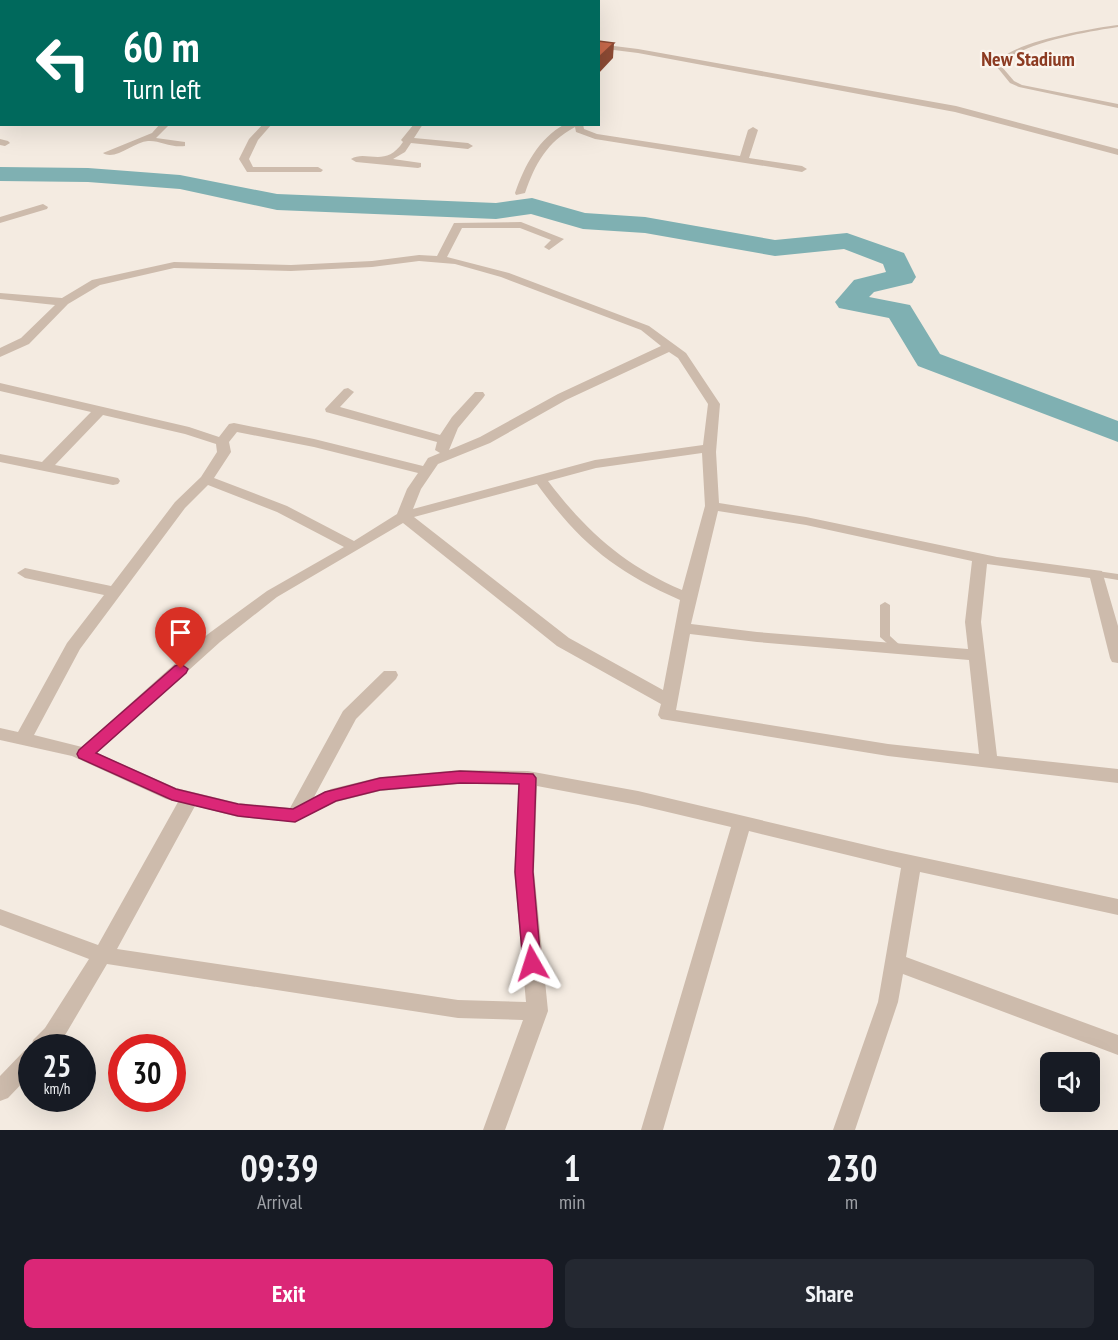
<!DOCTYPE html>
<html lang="en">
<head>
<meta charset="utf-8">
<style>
	:root { --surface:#171b24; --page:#242831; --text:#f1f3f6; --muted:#9ea1a6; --accent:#db2777 }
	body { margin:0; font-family:"PT Sans Narrow",sans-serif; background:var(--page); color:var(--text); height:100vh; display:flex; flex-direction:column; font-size:22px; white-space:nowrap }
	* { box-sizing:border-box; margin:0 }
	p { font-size:20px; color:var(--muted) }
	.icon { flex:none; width:33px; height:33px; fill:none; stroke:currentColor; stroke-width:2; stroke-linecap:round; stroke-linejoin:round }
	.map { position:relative; height:1130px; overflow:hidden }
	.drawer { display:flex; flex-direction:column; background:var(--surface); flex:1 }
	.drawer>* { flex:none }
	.banner { position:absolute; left:0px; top:0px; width:600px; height:126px; box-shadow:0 6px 24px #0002; background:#00695c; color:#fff; overflow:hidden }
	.tools { position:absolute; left:1040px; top:1052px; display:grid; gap:12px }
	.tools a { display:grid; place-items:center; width:60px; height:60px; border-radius:9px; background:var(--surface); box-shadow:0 6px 24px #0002; font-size:30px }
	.speed { position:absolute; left:18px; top:1034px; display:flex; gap:12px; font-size:30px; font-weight:700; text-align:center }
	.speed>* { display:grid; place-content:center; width:78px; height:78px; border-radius:50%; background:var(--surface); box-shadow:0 6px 24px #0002; line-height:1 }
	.speed small { font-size:15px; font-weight:400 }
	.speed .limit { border:9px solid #d22; background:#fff; color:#111 }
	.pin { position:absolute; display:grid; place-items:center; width:51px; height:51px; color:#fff; margin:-62px -26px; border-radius:50% 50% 50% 0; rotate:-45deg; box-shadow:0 0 6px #0007 }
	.pin .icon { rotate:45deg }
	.me { position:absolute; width:66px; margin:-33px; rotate:354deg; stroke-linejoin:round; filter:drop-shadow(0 0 4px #0008) }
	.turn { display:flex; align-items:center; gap:21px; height:126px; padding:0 24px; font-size:27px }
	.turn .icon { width:78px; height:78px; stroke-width:2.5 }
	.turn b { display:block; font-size:42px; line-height:51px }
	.eta { display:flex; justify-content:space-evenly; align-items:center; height:102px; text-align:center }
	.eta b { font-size:36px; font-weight:700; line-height:42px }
	.action { display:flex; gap:12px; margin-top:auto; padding:12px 24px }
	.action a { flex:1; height:69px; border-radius:9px; background:var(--accent); color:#fff; font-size:24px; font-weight:700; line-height:69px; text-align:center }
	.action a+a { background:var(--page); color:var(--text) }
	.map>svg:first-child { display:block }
</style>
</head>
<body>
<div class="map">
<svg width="1118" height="1130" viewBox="0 0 1118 1130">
	<rect width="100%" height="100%" fill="#f4ebe1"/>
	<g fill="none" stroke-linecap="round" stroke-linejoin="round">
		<path fill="#7fb0b2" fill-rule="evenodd" d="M 0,167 L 88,168 L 180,175 L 277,194 L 496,203 L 532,198 L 585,213 L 645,217 L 775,240 L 847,233 L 904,253 L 916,277 L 912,283 L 874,292 L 869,297 L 910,305 L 940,354 L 1118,421 L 1118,442 L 918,366 L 889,318 L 839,308 L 835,302 L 854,280 L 886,272 L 883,264 L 844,249 L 775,256 L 645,233 L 583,229 L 531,214 L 496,219 L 277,210 L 180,189 L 88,182 L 0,181 Z"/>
		<path fill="#cdbbac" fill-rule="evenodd" d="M 1118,25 L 1118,27 C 1092,31 1014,43 1002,67 L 1014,81 L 1022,85 L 1118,104 L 1118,108 L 1019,87 L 1010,83 L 997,67 C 998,65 1000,61 1001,59 C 1018,41 1093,28 1118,25 Z
			M 1097,571 L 1118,574 L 1118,580 L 1094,576 L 1092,574 L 1094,572 Z
			M 885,602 L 890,605 L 890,636 L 902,647 L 904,649 L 902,651 L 896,651 L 880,637 L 880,605 Z"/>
		<path fill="#cdbbac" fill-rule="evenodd" d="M 307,0 L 385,0 L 305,2 Z
			M 598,44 L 638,49 L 956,106 L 1118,149 L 1118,155 L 955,112 L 638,53 L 598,48 Z
			M 0,66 L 2,66 L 2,70 L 0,70 Z
			M 160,124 L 170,124 L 156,138 L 185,142 L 185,146 C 171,148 159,140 148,141 C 134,142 115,161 103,153 L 152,133 Z
			M 263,124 L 272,124 L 258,140 L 249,159 L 253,167 L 318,167 L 323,170 L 321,172 L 247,172 L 239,159 L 249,139 Z
			M 414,124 L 423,124 L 414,138 L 468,143 L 473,146 L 468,149 L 411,143 L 405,152 L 393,159 L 421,163 L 421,167 L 418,168 L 356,162 L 351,159 C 366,149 385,169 403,142 L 401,140 Z
			M 565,124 L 583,124 L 584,129 L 597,134 L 740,156 L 748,130 L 753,127 L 758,130 L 749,158 L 802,166 L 807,169 L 802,172 L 595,139 L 576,132 L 575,127 C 547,142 535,164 525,193 L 516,195 L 515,193 C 525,165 538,139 565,124 Z
			M 0,139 L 8,141 L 10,143 L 5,146 L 0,145 Z
			M 43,204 L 48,207 L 47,209 L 0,223 L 0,217 Z
			M 521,222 L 564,239 L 549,250 L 544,247 L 551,240 L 520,228 L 462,228 L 447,257 L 509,273 L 649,326 L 686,353 L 720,404 L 716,452 L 719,503 L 806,517 L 997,557 L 1102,571 L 1118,626 L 1118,663 L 1112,662 L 1110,658 L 1090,578 L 987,564 L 981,622 L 997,756 L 1118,769 L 1118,783 L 888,756 L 661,719 L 658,715 L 661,704 L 557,646 L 403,523 L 277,597 L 220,642 L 97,753 L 176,788 L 238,803 L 290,808 L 343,711 L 384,671 L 396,671 L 398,675 L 396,679 L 356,719 L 314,797 L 331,789 L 380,777 L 460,770 L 528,771 L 638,791 L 887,850 L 1118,899 L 1118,915 L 920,872 L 906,957 L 1118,1035 L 1118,1055 L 903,974 L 898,1002 L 855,1130 L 833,1130 L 878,1002 L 901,868 L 749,831 L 663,1130 L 641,1130 L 731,827 L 638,805 L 537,786 L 534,871 L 548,1011 L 505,1130 L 483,1130 L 523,1020 L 458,1018 L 107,964 L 61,1042 L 55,1047 L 32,1047 L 32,1073 L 8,1098 L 0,1101 L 0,1076 L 24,1051 L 31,1049 L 33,1040 L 45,1028 L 89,959 L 0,925 L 0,909 L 98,945 L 178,802 L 166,799 L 72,756 L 0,740 L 0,728 L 18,732 L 67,643 L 104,595 L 25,578 L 17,573 L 25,568 L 111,586 L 175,502 L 201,477 L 217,452 L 216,444 L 185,434 L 103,415 L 55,465 L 118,478 L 120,481 L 118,484 L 113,485 L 0,462 L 0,454 L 42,462 L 91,412 L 0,391 L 0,383 L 189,427 L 219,437 L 229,424 L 234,423 L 314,439 L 423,466 L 428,458 L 440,453 L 435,450 L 437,442 L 326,412 L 325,409 L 344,389 L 348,388 L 354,392 L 340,407 L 440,435 L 452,417 L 475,392 L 483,392 L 485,395 L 483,398 L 458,428 L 449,450 L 480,437 L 558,394 L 661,346 L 641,330 L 501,277 L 455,264 L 419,261 L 372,267 L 291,271 L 174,268 L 100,285 L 68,304 L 29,344 L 0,357 L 0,348 L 21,338 L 55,305 L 0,299 L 0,293 L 62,298 L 92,280 L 174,262 L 291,265 L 372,261 L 419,255 L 437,256 L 454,223 ZM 669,352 L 678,358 L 708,404 L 703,445 L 595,460 L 413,509 L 421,489 L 438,464 L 490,443 L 566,400 ZM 237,432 L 314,447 L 418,473 L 407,489 L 397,514 L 354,541 L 287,506 L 214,478 L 231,452 L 229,442 ZM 702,453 L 705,506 L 682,590 C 624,565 587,532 548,481 L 596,468 ZM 537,484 C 579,542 614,571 680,600 L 663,690 L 569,638 L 414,517 ZM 208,485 L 277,512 L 344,547 L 267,591 L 208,634 L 82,747 L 34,735 L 80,649 L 185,508 ZM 718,511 L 806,525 L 972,561 L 965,622 L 968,649 L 757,632 L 691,624 ZM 690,634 L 757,642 L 969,660 L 979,754 L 888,744 L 676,710 ZM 460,784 L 519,784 L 514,871 L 526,1002 L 458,1000 L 117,949 L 195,806 L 238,817 L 295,822 L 336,802 L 380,791 Z"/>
		<path fill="#cdbbac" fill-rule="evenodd" d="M 554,0 L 562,0 L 562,2 L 554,2 Z
			M 0,46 L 2,46 L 2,50 L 0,50 Z"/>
	</g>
	<path fill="#8c4a34" d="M 614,43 L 613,58 L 598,74 L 598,58 Z"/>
	<path fill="#c8694b" stroke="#8c4a34" stroke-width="1.5" d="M 598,41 L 614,43 L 598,58 Z"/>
	<path fill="#db2777" stroke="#8e194d" stroke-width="1.5" d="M 181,664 L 188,669 L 186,673 L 96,753 L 176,789 L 238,804 L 293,809 L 325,792 L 380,778 L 460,771 L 533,774 L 536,778 L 533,872 L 541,963 L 539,969 L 532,971 L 525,969 L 523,963 L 515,872 L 519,784 L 460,783 L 380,790 L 336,801 L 295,822 L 238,816 L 172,800 L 79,758 L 77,754 L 79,750 L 175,666 Z"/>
	<g text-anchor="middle" stroke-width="4.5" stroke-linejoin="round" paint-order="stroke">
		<g font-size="20" font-weight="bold" fill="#8c3b22" stroke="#fbf5ee">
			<text x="1028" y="66">New Stadium</text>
		</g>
	</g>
</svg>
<div class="tools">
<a><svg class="icon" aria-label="sound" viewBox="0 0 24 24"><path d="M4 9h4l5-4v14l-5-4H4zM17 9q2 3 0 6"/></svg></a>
</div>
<div class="speed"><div>25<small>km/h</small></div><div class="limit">30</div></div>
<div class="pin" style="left:181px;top:669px;background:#d93025"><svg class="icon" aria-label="arrive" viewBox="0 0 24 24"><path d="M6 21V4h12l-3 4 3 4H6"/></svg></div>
<svg class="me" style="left:532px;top:963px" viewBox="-20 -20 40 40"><path d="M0-17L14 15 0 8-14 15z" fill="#db2777" stroke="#fff" stroke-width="4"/></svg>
<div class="banner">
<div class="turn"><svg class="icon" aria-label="left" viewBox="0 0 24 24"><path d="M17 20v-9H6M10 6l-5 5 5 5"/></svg><div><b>60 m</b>Turn left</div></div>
</div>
</div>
<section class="drawer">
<div class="eta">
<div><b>09:39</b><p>Arrival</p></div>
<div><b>1</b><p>min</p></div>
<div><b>230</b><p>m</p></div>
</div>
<div class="action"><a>Exit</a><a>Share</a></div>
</section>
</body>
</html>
